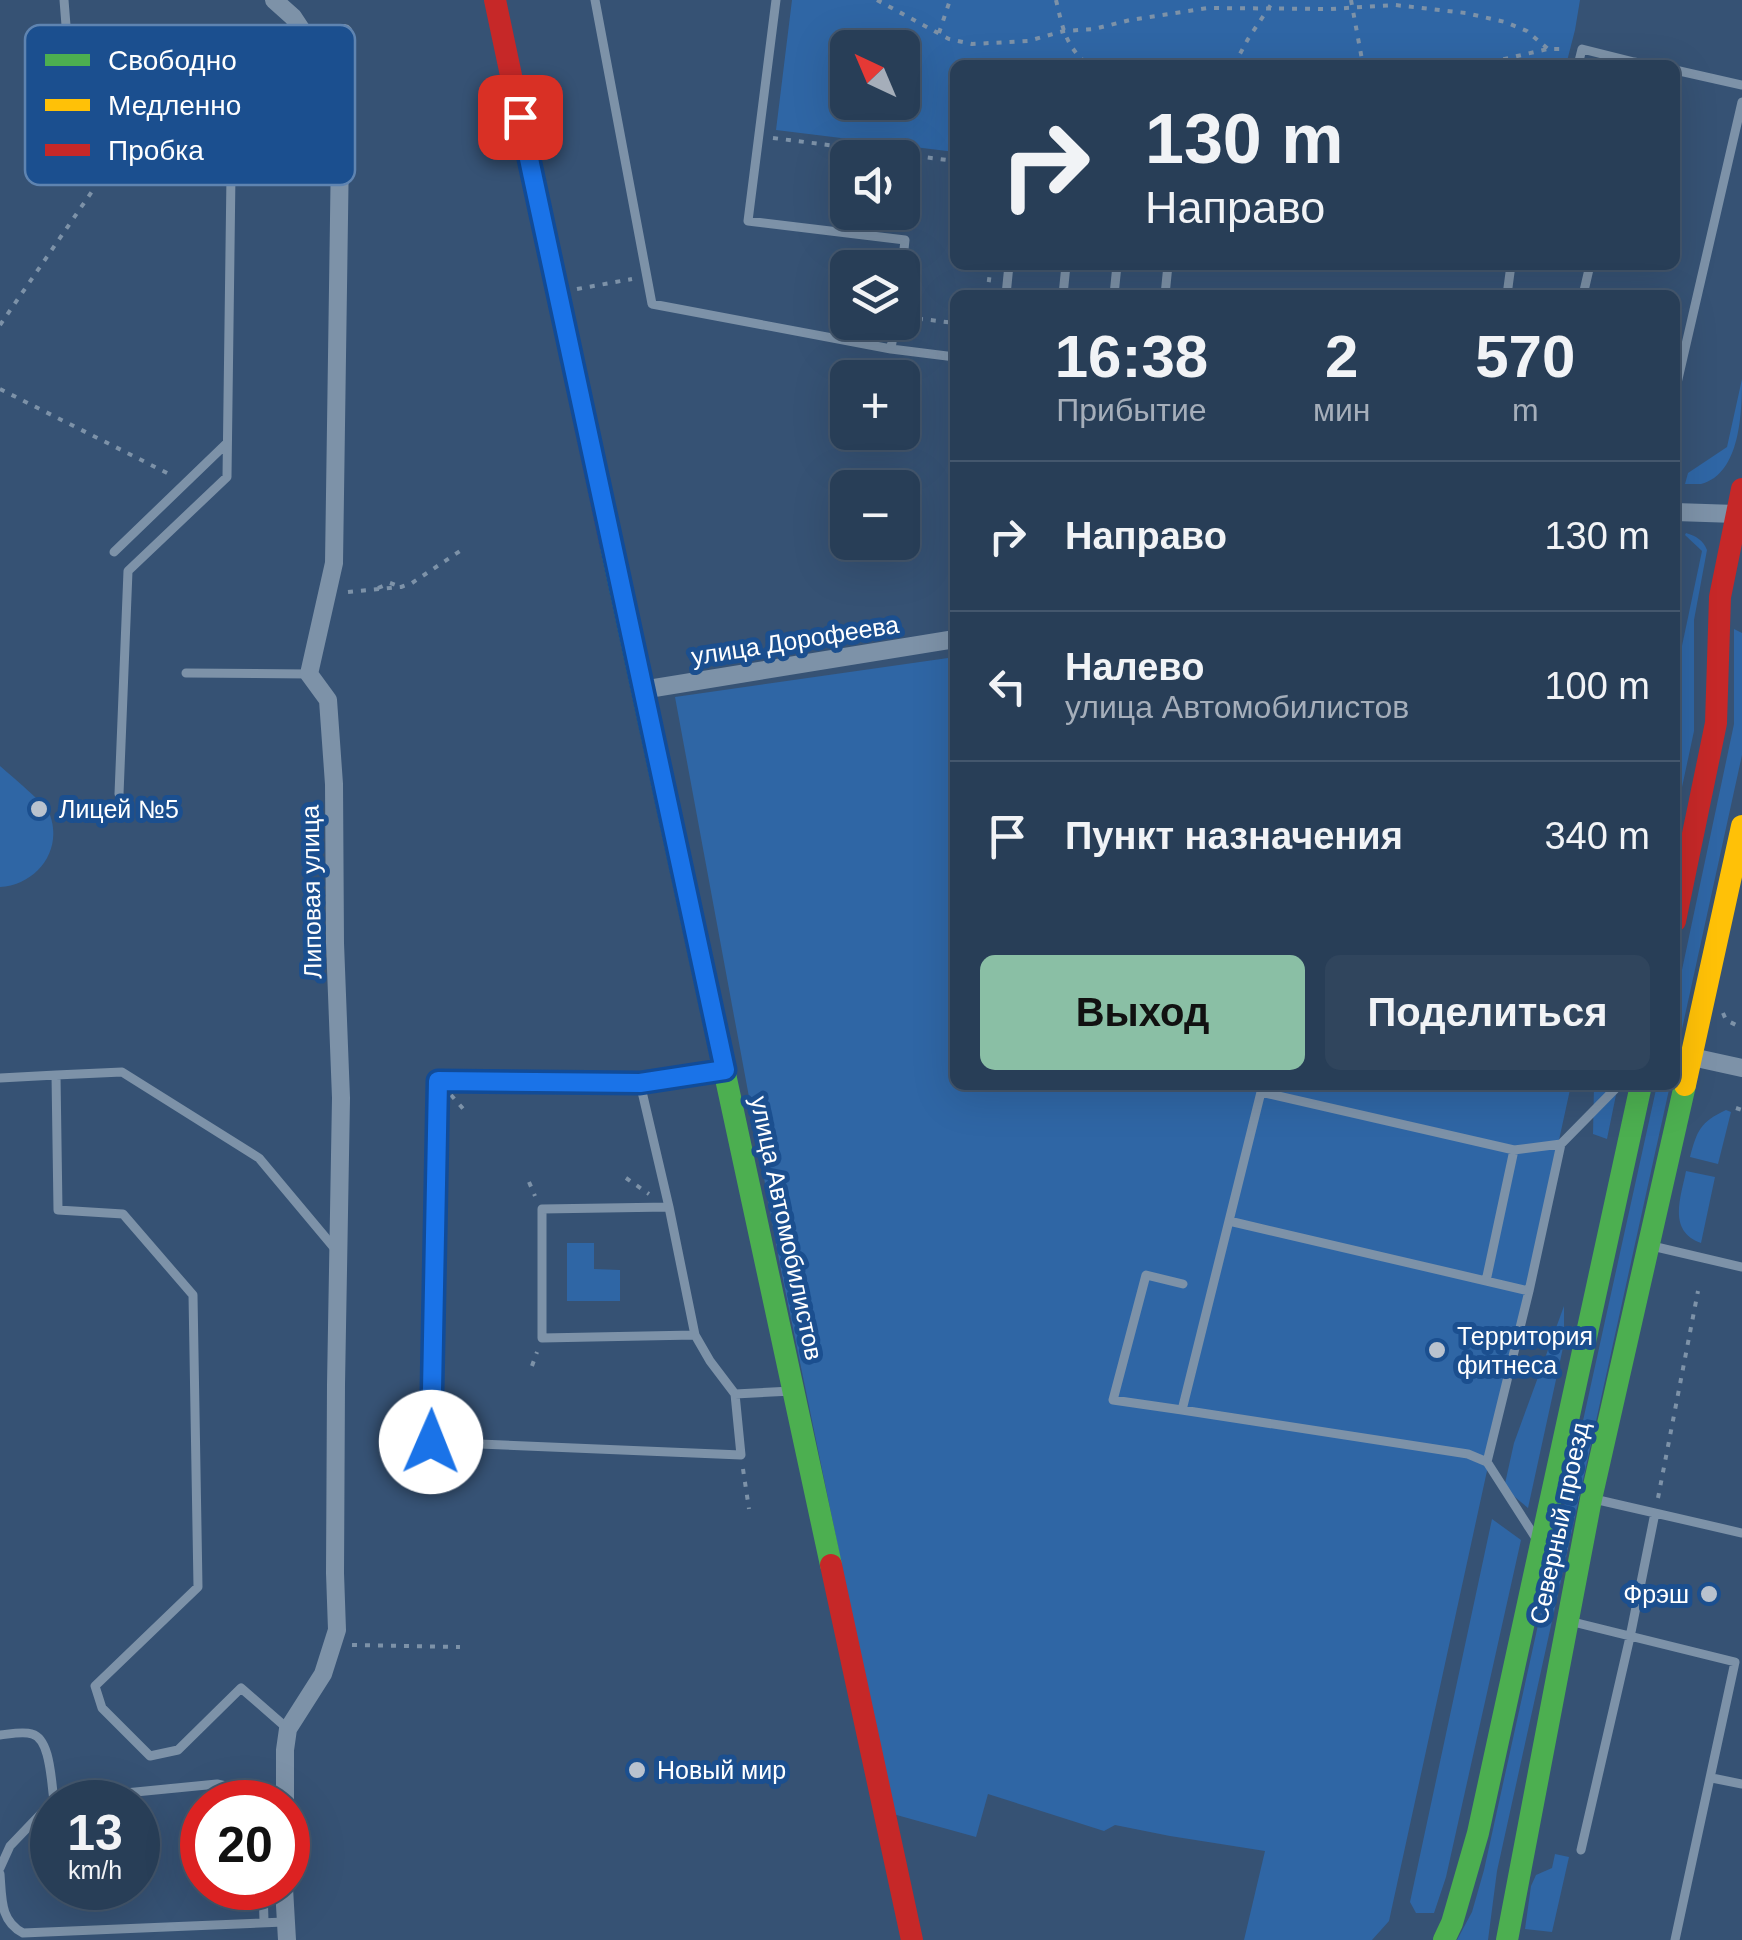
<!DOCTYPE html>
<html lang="ru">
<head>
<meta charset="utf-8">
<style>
	:root { --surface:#283e57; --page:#30455d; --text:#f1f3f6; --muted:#a5aeba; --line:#44576d; --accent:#8abfa5 }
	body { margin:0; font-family:Arial,sans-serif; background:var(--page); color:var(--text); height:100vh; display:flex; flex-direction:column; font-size:38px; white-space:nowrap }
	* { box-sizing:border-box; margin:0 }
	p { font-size:32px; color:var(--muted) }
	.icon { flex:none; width:55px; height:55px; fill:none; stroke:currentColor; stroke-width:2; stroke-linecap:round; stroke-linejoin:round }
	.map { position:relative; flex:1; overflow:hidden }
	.side { position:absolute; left:950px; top:290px; width:730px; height:800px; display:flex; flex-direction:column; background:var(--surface); border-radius:15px; box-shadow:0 10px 40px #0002,0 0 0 2px var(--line) }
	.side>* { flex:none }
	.banner { position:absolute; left:950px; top:60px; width:730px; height:210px; border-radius:15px; box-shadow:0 10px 40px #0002,0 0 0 2px var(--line); background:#283e57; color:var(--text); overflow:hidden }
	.needle { width:65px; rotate:316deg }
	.fabs { position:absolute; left:830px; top:30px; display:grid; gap:20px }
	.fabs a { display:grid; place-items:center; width:90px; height:90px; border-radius:15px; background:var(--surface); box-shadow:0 10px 40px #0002,0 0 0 2px var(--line); font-size:50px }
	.speed { position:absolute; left:30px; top:1780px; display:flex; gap:20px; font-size:50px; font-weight:700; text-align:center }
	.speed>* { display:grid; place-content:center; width:130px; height:130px; border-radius:50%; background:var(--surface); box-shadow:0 10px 40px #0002,0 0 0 2px var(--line); line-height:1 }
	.speed small { font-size:25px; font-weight:400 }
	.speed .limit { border:15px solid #d22; background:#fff; color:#111 }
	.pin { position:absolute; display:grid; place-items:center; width:85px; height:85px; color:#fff; margin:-42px; border-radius:20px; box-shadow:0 5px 15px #0006 }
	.me { position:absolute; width:110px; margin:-55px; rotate:1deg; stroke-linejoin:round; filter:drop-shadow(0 0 8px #0008) }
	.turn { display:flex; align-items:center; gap:35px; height:210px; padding:0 30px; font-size:45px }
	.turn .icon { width:130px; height:130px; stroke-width:2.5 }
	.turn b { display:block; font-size:70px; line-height:85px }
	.eta { display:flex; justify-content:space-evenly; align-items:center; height:170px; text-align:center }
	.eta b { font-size:60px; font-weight:700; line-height:70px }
	.action { display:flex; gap:20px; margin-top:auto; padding:20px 30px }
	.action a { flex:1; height:115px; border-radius:15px; background:var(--accent); color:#111; font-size:40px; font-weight:700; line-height:115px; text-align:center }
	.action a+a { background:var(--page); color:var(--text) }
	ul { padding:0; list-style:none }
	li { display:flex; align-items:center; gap:30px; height:150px; padding:0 30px; border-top:2px solid var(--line) }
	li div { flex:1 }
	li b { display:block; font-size:38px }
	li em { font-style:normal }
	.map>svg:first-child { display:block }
</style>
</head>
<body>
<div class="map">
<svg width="1742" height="1940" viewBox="0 0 1742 1940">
	<rect width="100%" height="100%" fill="#365274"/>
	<path fill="#2f66a5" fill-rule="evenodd" d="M 792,0 L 1580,0 L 1575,30 L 1566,65 L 955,65 L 955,152 L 776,130 ZM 848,48 L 902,48 L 902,102 L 848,102 Z
		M 1742,379 C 1742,410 1741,474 1701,484 C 1700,484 1686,484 1685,484 L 1688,473 L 1727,447 Z
		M 1686,533 C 1696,536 1703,540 1707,550 L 1694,620 L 1694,731 L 1675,820 L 1675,679 L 1702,551 L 1685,535 Z
		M 1734,629 L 1742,633 L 1742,755 L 1675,1061 L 1675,1003 L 1734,724 Z
		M 955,657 L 955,1085 L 1571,1085 L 1389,1921 L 1372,1940 L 1244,1940 L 1265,1851 L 1170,1836 L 1115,1825 L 1104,1831 L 988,1794 L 976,1837 L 893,1814 L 781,1270 L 675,697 Z
		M 0,766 C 11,776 46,804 50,815 C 63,851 36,885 0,887 Z
		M 1594,1085 L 1618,1085 L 1607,1139 L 1593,1134 Z
		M 1657,1085 L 1670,1085 L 1497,1871 L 1488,1940 L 1457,1940 L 1472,1912 L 1484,1870 Z
		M 1726,1110 L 1731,1112 L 1718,1164 L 1690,1157 C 1697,1131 1700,1122 1726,1110 Z
		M 1686,1171 L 1715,1177 L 1701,1243 C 1667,1231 1681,1197 1686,1171 Z
		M 567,1243 L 594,1243 L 594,1269 L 620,1270 L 620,1301 L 567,1301 Z
		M 1564,1306 L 1564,1343 L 1528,1508 L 1504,1488 L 1514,1443 Z
		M 1492,1519 L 1521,1540 L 1446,1877 L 1434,1913 L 1416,1913 L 1410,1902 Z
		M 1555,1854 L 1569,1857 L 1552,1932 L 1525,1929 L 1531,1886 L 1536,1875 L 1552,1868 Z"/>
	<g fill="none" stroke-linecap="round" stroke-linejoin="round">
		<path stroke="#7d92a8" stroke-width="4" stroke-dasharray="5 8" stroke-linecap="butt" d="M 877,0 L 949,39 L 972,44 L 1028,41 L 1064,31 L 1094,29 L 1130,20 L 1208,8 L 1330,9 L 1395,5 L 1466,13 L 1505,22 L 1527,31 L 1548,49
			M 1056,0 C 1063,29 1065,45 1088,65
			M 1351,0 L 1363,65
			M 939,33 L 950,0
			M 1234,65 L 1248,39 L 1274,0
			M 1478,65 L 1548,49 L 1567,49
			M 773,138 L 955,161
			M 577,289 L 632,279
			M 987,295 L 991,265
			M 905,317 L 955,323
			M 0,325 L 93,190 L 88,119
			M 0,389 L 173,476
			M 378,588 L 390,583 L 401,587
			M 348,592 L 401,587 L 412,583 L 466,547
			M 1723,1013 L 1726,1020 L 1742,1028
			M 451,1095 L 466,1112
			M 1736,1108 L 1742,1110
			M 626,1178 L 649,1194
			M 529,1182 L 535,1196
			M 532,1366 L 537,1352
			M 743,1469 L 749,1509
			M 1658,1498 L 1698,1291
			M 352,1645 L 460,1647"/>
		<path stroke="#7d92a8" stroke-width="9" d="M 64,0 L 72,102 L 87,104 L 147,106 L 231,174 L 227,477 L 128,571 L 119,794
			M 595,0 L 652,304 L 891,349
			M 776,0 L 748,221 L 905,240 L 902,268
			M 1578,65 L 1582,49 L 1634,62
			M 1633,65 L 1634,62 L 1650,65
			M 1675,70 L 1742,85
			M 1006,295 L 1009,265
			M 1063,295 L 1066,265
			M 1114,295 L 1117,265
			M 1165,295 L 1168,265
			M 1507,295 L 1511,265
			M 1583,295 L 1590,265
			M 895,322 L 891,349 L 955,357
			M 1675,392 L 1742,102
			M 114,552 L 227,443
			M 186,673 L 309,674
			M 56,1075 L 122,1072 L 259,1158 L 336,1250
			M 0,1078 L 56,1075 L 58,1210 L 123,1214 L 193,1295 L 198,1587 L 95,1686 L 102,1708 L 150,1756 L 178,1750 L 241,1688 L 288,1729
			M 640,1083 L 669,1207 L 695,1335 L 710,1361 L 735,1394 L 741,1455 L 431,1442 L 438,1081 L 640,1083 L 722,1071
			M 669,1207 L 542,1209 L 542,1338 L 695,1335
			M 1229,1221 L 1529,1291
			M 1652,1246 L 1742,1267
			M 1486,1281 L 1514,1150
			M 735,1394 L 792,1391
			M 1182,1410 L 1113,1400 L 1146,1275 L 1183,1284
			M 1487,1462 L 1529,1291 L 1561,1144
			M 1594,1499 L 1742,1533
			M 1537,1540 L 1487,1462 L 1468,1454 L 1182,1410 L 1261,1092 L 1514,1150 L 1561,1144 L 1619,1085
			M 1569,1621 L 1735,1662 L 1675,1940
			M 0,1735 C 10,1734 23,1731 32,1734 C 51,1739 51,1783 54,1800 L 10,1846 L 0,1868
			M 1712,1778 L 1742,1784
			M 54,1800 L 217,1784 L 235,1788 L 255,1802
			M 1581,1850 L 1630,1637 L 1655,1513
			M 0,1874 C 2,1899 0,1921 23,1933 L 284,1922
			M 263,1888 L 264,1921"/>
		<path stroke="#7d92a8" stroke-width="18" d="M 274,0 L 293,17 L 338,85 L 340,150 L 334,563 L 309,674 L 328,700 L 334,784 L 335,943 L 341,1098 L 336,1385 L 335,1573 L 337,1630 L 323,1674 L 288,1729 L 285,1750 L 285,1802
			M 338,85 L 344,33
			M 1675,512 L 1736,514
			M 642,690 L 955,639
			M 1692,1057 L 1742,1068
			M 284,1888 L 287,1940"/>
		<path stroke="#4caf50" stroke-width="22" d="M 611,546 L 831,1565
			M 1444,1940 L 1452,1923 L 1478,1833 L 1641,1085
			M 1507,1940 L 1591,1499 L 1685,1085"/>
		<path stroke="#ffc107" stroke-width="22" d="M 1685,1085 L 1742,826"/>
		<path stroke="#c62828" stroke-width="22" d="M 495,0 L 611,546
			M 1675,921 L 1716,723 L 1720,597 L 1742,489
			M 831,1565 L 912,1940"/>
	</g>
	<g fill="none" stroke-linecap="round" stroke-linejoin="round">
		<defs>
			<path id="route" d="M 431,1442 L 438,1081 L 640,1083 L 725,1070 L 520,117"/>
		</defs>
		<use href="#route" stroke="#114b97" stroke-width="25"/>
		<use href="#route" stroke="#1a73e8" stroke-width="18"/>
	</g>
	<g fill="#b9c2ce" stroke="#1b4f8f" stroke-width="4">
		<circle cx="39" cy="809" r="10"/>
		<circle cx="1437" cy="1350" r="10"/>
		<circle cx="1709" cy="1594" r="10"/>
		<circle cx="637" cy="1770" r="10"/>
	</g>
	<g text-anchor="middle" stroke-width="10" stroke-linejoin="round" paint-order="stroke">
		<g font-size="25" fill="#fff" stroke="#1b4f8f">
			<text transform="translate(795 640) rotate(-9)" y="9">улица Дорофеева</text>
			<text transform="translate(311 892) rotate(-91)" y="9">Липовая улица</text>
			<text transform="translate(787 1228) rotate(78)" y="9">улица Автомобилистов</text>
			<text transform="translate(1559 1523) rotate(-78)" y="9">Северный проезд</text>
		</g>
		<g font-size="25" fill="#fff" stroke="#1b4f8f" text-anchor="start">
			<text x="59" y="818">Лицей №5</text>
			<text x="1457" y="1345">Территория<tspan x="1457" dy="29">фитнеса</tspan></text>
			<text x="1689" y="1603" text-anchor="end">Фрэш</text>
			<text x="657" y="1779">Новый мир</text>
		</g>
	</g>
	<rect x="25" y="25" width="330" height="160" rx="15" fill="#1b4f8f" stroke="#5f84b1" stroke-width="2.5"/>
	<rect x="45" y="54" width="45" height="12" fill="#4caf50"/>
	<rect x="45" y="99" width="45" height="12" fill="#ffc107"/>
	<rect x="45" y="144" width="45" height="12" fill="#c62828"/>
	<g font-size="28" fill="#fff">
		<text x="108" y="70">Свободно</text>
		<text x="108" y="115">Медленно</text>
		<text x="108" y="160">Пробка</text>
	</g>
</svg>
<div class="fabs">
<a><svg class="needle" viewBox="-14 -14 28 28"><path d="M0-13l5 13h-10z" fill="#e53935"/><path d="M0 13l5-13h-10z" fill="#a5aeba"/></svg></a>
<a><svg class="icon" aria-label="sound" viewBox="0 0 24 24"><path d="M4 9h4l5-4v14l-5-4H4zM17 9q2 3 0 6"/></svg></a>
<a><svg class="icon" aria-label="layers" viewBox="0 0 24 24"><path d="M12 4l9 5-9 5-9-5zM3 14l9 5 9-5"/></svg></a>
<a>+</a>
<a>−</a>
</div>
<div class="speed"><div>13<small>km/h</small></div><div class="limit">20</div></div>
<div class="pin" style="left:520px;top:117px;background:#d93025"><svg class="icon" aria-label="arrive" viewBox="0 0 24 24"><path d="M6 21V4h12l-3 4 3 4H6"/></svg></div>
<svg class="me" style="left:431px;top:1442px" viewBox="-20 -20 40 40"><circle r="19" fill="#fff"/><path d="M0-13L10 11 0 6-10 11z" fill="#1a73e8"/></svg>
<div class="banner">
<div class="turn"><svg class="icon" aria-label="right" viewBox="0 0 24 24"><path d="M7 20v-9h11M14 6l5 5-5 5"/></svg><div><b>130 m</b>Направо</div></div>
</div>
<section class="side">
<div class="eta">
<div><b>16:38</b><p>Прибытие</p></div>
<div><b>2</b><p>мин</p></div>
<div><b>570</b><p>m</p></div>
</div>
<ul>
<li><svg class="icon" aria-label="right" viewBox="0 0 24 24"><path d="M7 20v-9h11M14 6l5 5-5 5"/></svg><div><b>Направо</b></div><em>130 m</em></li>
<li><svg class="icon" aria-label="left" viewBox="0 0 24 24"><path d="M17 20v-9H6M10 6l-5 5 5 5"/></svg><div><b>Налево</b><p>улица Автомобилистов</p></div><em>100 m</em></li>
<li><svg class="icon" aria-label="arrive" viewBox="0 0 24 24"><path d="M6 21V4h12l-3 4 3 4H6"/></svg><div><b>Пункт назначения</b></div><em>340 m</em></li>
</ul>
<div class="action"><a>Выход</a><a>Поделиться</a></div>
</section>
</div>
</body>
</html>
